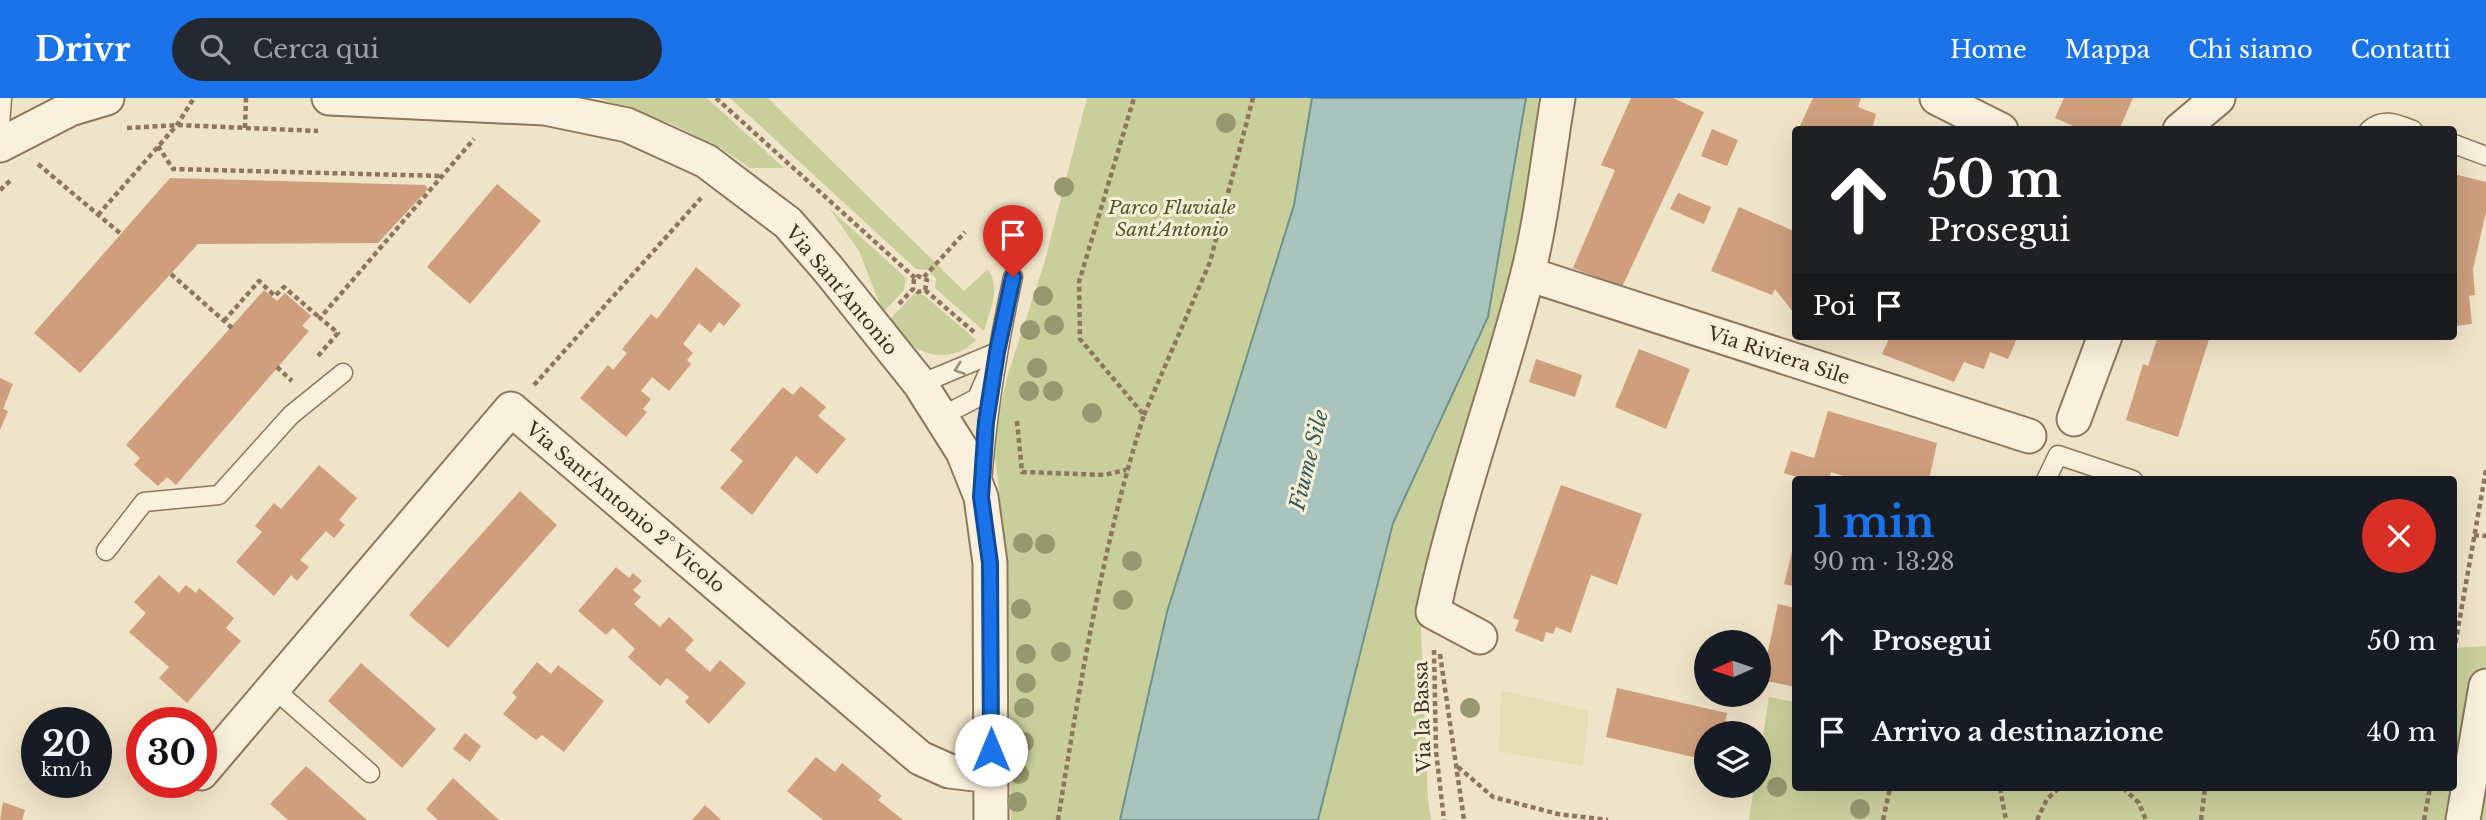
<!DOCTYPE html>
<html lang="it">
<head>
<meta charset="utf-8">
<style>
	:root { --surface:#171b24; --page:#242831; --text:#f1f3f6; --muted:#9ea1a6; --accent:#1a73e8 }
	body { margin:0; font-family:"Libre Baskerville",serif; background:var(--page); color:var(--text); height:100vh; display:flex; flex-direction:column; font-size:26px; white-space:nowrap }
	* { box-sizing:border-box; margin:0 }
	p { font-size:23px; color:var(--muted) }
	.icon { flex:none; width:38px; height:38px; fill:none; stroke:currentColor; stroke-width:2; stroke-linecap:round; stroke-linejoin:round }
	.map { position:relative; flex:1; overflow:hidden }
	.panel { position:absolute; left:1792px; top:378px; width:665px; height:315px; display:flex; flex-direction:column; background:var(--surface); border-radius:7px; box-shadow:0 7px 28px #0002 }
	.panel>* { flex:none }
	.hud { position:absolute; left:1792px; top:28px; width:665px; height:214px; border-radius:7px; box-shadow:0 7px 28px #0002; background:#202124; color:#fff; overflow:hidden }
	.needle { width:46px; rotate:267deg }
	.tools { position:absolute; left:1694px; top:532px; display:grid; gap:14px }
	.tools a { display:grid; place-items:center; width:77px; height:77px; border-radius:50%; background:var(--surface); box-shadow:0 7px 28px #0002; font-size:35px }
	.speed { position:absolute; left:21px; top:609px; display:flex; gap:14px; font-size:35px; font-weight:700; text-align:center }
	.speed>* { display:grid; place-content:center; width:91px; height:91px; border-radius:50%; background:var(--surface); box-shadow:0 7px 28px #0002; line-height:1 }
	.speed small { font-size:18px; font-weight:400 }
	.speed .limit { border:10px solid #d22; background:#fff; color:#111 }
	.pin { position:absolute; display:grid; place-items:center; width:60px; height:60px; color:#fff; margin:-72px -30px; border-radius:50% 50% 50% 0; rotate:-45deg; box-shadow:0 0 7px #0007 }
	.pin .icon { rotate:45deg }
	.me { position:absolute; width:77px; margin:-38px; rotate:0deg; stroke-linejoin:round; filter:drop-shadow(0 0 5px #0008) }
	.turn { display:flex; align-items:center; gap:24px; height:147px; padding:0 21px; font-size:32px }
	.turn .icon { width:91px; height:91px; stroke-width:2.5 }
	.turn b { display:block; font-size:49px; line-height:60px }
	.then { display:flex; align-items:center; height:66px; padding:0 21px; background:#0003; gap:14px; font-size:26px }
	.round { display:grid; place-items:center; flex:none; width:74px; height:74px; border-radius:37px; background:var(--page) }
	.head { display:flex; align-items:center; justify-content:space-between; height:119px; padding:0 21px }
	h1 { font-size:42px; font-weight:800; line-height:52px; color:var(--accent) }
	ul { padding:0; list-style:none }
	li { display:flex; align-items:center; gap:21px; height:91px; padding:0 21px }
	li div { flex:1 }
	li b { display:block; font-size:26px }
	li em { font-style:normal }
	header { display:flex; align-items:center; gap:42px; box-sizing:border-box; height:98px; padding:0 35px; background:var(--accent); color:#fff }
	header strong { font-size:33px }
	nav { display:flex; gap:38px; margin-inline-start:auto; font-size:24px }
	.search { width:490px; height:63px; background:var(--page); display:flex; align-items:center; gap:18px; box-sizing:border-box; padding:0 24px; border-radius:38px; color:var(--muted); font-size:26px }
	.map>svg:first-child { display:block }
</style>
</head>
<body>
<header>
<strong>Drivr</strong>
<div class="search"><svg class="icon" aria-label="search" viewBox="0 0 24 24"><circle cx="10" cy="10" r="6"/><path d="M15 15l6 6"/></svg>Cerca qui</div>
<nav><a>Home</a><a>Mappa</a><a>Chi siamo</a><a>Contatti</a></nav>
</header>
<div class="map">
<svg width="2486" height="722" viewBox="0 0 2486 722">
	<rect width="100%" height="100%" fill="#f0e4c8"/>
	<path fill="#e6deb5" d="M 1501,592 L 1589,613 L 1583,668 L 1499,653 Z"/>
	<path fill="#c9cf9b" d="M 598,0 L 707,0 L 784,70 L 750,70 L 719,49 L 670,25 Z
		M 730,0 L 768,0 L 964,193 L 988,171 C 1001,190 990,213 984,233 L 935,190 L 936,181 L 928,172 L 916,171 Z
		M 1087,0 L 1312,0 L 1294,107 L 1167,514 L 1120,722 L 1011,722 L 1008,473 L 995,358 L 998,318 L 1008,276 L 1044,166 Z
		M 1526,0 L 1547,0 L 1514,186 L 1478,314 L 1439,419 L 1427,462 L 1420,507 L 1428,701 L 1431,722 L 1318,722 L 1393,425 L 1488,219 Z
		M 829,110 L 906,180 L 904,192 L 885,212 L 881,209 L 859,153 Z
		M 914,196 L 924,197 L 976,242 C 959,262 926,261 908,244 C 901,238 896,228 890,221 Z
		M 2486,548 L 2486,722 L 1749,722 L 1754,688 L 1759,688 L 1759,662 L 1769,599 L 1795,604 L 1796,690 L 2454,690 L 2454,550 Z"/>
	<path fill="#a9c4bc" stroke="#6f938a" stroke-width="2" d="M 1312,0 L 1526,0 L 1488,219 L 1393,425 L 1318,722 L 1120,722 L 1167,514 L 1294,107 Z"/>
	<path fill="#cf9f7d" d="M 1631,0 L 1673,0 L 1704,14 L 1622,189 L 1573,170 L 1615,72 L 1601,67 Z
		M 1813,0 L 1861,0 L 1858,9 L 1876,16 L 1872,32 L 1798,32 Z
		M 2064,0 L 2133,0 L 2119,32 L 2071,32 L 2073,28 L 2055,20 Z
		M 1712,31 L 1738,42 L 1727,68 L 1701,58 Z
		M 2454,76 L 2486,84 L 2486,114 L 2473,171 L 2475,197 L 2469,198 L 2472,226 L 2454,228 Z
		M 170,80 L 425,87 L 428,91 L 378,145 L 198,146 L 80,275 L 34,235 Z
		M 497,86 L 541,123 L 470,206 L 427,169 Z
		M 1678,95 L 1711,109 L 1704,126 L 1670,111 Z
		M 1739,109 L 1796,134 L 1796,218 L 1775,191 L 1772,197 L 1711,173 Z
		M 696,169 L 741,207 L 724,228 L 719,224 L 711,235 L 699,225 L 683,246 L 693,255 L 687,262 L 691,266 L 669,293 L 652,279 L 641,293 L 651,301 L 643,311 L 647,314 L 626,339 L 580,300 L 608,267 L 613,272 L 627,255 L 622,251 L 651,216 L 657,221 Z
		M 264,192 L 277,203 L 285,195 L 311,218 L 302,228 L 309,233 L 176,387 L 167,379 L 158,388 L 134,367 L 140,360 L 126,347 Z
		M 1890,238 L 2018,238 L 2008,261 L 1990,254 L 1984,271 L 1964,264 L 1954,284 L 1882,256 Z
		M 2158,238 L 2210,238 L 2178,339 L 2126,322 L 2143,266 L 2148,268 Z
		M 1639,251 L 1690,271 L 1666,331 L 1615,309 Z
		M 1536,261 L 1582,277 L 1575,299 L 1529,284 Z
		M 0,280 L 13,286 L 3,311 L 8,313 L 0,332 Z
		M 801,288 L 826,309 L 818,318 L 846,341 L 817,376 L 796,358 L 752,417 L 720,390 L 743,363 L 730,352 L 783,289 L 793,297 Z
		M 1828,313 L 1937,345 L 1929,382 L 1855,382 L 1831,374 L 1829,382 L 1807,382 L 1784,375 L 1791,353 L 1814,360 Z
		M 319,367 L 357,400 L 339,422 L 345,427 L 334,440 L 326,433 L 300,462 L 309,469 L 297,483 L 291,477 L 274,498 L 236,464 L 262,434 L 255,428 L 274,405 L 281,411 Z
		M 1561,387 L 1642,416 L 1617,487 L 1591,477 L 1571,535 L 1556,529 L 1553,536 L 1546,534 L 1543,544 L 1515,533 L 1519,522 L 1513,520 Z
		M 520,393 L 557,427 L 448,550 L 409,517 Z
		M 1796,438 L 1796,489 L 1784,486 Z
		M 616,469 L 629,480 L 633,475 L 642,483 L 633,492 L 641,499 L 634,506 L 660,529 L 669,519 L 694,542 L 685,552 L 710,574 L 720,562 L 746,585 L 709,626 L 685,604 L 689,599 L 667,580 L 660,588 L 628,559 L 635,551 L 613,530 L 606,537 L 578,513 Z
		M 159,477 L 179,495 L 186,487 L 196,495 L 199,490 L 234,520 L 226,530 L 241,543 L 187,605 L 159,580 L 169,569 L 129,534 L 146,515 L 134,504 Z
		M 1778,506 L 1796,510 L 1796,589 L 1762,582 Z
		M 537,564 L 551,576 L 558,567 L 604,603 L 564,654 L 542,637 L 536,642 L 503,616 L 517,599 L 512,595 Z
		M 361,565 L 436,631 L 402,670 L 328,603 Z
		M 1617,590 L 1727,615 L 1723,635 L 1706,635 L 1706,662 L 1606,639 Z
		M 465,635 L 481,648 L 470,664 L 453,651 Z
		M 816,659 L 835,674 L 842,665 L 882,698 L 878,702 L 903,722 L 823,722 L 787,693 Z
		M 306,668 L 367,722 L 288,722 L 270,706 Z
		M 453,680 L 499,722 L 438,722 L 426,711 Z
		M 3,704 L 25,712 L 22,722 L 0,722 Z
		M 705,707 L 721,722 L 692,722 Z"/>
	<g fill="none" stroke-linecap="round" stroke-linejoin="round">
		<defs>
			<path id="lane" d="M 0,28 L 2,0
				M 2369,32 C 2383,19 2397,26 2413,32
				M 2454,46 L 2486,58
				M 920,286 L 997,254
				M 940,319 L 977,300 L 987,277
				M 2046,382 L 2058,357 L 2133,382
				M 982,385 C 987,314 998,247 1013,179
				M 106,453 L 144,404 L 219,397 L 291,317 L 343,275
				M 273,590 L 370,675"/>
			<path id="street" d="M 329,0 L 545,10 L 627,27 L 706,63 L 788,125 L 828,171 L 920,286 L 963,354 L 981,399 L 990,465 L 991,722
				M 1937,0 L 2001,32
				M 2180,32 L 2218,0
				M 0,47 L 70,11 L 107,0
				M 1528,176 L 2029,338
				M 2074,321 L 2105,238
				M 1480,539 L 1433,514 C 1457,400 1498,292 1527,179 C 1542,121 1548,59 1558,0
				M 201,675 L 511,311 L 920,660 L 949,673 L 991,678
				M 2463,722 L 2486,588"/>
		</defs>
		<use href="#lane" stroke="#8d765c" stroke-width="21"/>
		<use href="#street" stroke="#8d765c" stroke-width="37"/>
		<path stroke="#8d765c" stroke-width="4.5" stroke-dasharray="5 3.5" stroke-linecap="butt" d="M 716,0 L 915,180
			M 127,30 L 177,27 L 318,33
			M 245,30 L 246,0
			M 158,48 L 173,71 L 442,78
			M 38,66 L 121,136
			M 0,92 L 12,81
			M 98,117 L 177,27 L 194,0
			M 171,176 L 232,230
			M 924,179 L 965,134
			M 925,192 L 974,234
			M 899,206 L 913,191 L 914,181 L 918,178 L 927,182 L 925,192 L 918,194 L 913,191
			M 224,223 L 259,183 L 275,198 L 284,189 L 320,220
			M 318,258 L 338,235 L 320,220 L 474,41
			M 277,269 L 292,283
			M 534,287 L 701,100
			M 1144,317 L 1210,164 L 1253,0
			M 1017,323 L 1022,374 L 1104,377 L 1126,372
			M 2474,437 L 2486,438
			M 1434,552 L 1436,653 L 1444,722
			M 2454,553 L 2486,372
			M 1440,556 L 1464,722
			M 1458,669 L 1493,699 L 1558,716 L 1608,722
			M 2000,690 L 2006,722
			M 2123,690 L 2139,705 L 2146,722
			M 1058,722 C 1080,586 1102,448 1144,317 L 1080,241 L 1079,184 L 1134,0
			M 1883,722 L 1890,690
			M 2037,722 L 2047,701 L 2059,690
			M 2201,722 L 2205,690
			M 2424,722 L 2430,690"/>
		<use href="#lane" stroke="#faf1dc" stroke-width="18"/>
		<use href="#street" stroke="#faf1dc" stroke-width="33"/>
	</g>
	<g fill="#96986f">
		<circle cx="1226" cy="25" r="10"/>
		<circle cx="1064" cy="89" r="10"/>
		<circle cx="1043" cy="198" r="10"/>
		<circle cx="1054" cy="227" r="10"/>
		<circle cx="1030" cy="232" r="10"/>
		<circle cx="1037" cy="270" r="10"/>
		<circle cx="1029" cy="293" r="10"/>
		<circle cx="1053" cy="293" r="10"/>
		<circle cx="1092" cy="315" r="10"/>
		<circle cx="1023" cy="445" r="10"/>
		<circle cx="1045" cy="446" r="10"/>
		<circle cx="1132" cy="463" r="10"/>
		<circle cx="1123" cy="502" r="10"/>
		<circle cx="1021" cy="511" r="10"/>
		<circle cx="1061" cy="554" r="10"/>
		<circle cx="1026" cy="556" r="10"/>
		<circle cx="1026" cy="585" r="10"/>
		<circle cx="1024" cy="610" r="10"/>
		<circle cx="1470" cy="610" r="10"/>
		<circle cx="1024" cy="644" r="10"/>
		<circle cx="1019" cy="676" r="10"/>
		<circle cx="1777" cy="689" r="10"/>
		<circle cx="1017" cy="704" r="10"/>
		<circle cx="1860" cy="711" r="10"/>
	</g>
	<defs><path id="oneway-chevron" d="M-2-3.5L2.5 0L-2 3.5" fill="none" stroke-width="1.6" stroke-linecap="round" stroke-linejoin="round" transform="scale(1.75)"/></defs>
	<use stroke="#9c907e" href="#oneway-chevron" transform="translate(959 271) rotate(160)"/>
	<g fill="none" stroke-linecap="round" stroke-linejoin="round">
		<defs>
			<path id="route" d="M 991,652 L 990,465 L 981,399 L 986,324 L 997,254 L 1013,179"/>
		</defs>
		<use href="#route" stroke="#114b97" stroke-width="18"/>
		<use href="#route" stroke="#1a73e8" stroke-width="12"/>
	</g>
	<g text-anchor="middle" stroke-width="6" stroke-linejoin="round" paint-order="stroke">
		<g font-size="19" font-style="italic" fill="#4d5a26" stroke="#f7eed8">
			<text x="1172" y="116">Parco Fluviale<tspan x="1172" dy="22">Sant'Antonio</tspan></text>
		</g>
		<g font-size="19" fill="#3d2e20" stroke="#f7eed8">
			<text transform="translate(842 192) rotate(50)" y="7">Via Sant'Antonio</text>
			<text transform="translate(1779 257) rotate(18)" y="7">Via Riviera Sile</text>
			<text transform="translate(626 409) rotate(40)" y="7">Via Sant'Antonio 2° Vicolo</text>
			<text transform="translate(1422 619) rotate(-92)" y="7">Via la Bassa</text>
		</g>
		<g font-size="21" font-style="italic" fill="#2f5d5a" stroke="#f7eed8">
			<text transform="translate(1309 362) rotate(-76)" y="7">Fiume Sile</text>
		</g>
	</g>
</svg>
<div class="tools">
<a><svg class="needle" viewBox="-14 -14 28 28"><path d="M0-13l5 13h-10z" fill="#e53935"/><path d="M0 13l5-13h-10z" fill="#9ea1a6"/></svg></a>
<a><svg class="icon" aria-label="layers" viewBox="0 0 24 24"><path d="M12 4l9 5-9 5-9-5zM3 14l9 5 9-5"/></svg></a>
</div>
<div class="speed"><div>20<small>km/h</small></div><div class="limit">30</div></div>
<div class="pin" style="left:1013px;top:179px;background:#d93025"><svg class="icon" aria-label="arrive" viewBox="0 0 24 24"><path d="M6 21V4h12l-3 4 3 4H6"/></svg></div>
<svg class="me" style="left:991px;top:652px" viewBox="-20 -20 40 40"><circle r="19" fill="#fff"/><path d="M0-13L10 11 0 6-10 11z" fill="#1a73e8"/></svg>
<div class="hud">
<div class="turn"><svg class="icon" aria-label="ahead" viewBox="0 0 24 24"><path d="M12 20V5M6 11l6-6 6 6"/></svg><div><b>50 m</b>Prosegui</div></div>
<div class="then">Poi<svg class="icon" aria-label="arrive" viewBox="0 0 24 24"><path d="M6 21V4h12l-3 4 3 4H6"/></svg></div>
</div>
<section class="panel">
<div class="head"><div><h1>1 min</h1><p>90 m · 13:28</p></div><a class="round" style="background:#d93025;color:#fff"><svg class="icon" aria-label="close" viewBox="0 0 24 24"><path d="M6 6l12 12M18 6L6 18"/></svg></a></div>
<ul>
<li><svg class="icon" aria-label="ahead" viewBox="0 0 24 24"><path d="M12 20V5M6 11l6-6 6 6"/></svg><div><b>Prosegui</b></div><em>50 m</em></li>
<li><svg class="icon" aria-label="arrive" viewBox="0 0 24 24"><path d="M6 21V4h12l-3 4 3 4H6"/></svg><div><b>Arrivo a destinazione</b></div><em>40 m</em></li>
</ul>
</section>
</div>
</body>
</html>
